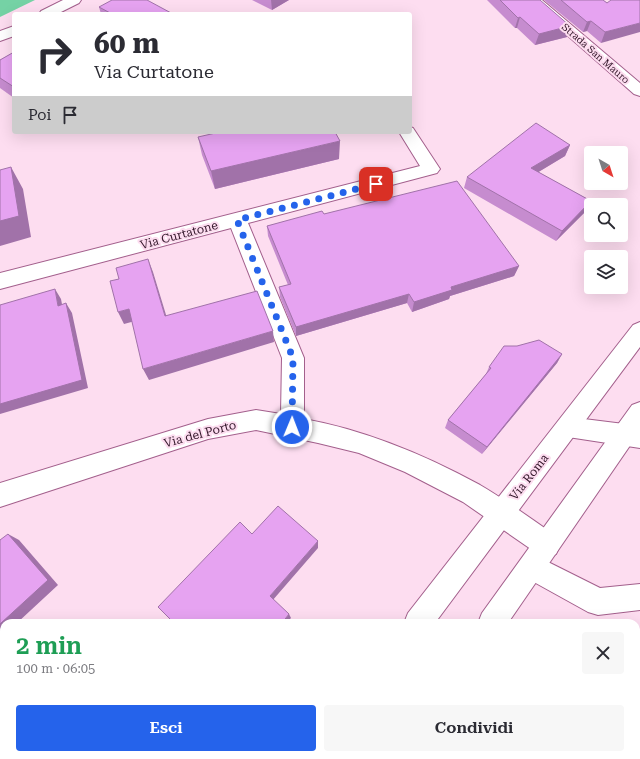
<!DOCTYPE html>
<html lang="it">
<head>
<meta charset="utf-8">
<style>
	:root { --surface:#fff; --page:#f7f7f7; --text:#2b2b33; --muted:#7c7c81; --accent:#2563eb }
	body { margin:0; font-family:"Roboto Serif",serif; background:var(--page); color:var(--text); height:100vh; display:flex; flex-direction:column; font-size:15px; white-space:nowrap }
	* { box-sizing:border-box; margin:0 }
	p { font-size:13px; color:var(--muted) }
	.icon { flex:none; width:22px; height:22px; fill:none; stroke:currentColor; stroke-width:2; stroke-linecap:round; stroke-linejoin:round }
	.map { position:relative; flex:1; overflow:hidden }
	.panel { position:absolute; left:0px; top:619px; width:640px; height:140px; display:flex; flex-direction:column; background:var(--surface); border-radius:12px 12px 0 0; box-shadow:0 4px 16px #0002 }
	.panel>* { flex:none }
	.hud { position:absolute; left:12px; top:12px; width:400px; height:122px; border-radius:4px; box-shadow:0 4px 16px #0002; background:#fff; color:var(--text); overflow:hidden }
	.needle { width:26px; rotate:141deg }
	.fabs { position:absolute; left:584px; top:146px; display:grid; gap:8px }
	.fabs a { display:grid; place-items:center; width:44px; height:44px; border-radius:4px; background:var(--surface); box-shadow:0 4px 16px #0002; font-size:20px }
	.pin { position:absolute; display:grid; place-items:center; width:34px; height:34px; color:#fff; margin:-17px; border-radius:8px; box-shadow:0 2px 6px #0006 }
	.me { position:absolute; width:44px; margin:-22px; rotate:1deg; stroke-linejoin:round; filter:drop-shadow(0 0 3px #0008) }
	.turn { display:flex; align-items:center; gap:14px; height:84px; padding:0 16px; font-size:18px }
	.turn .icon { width:52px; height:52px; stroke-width:2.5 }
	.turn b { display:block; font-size:28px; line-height:34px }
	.then { display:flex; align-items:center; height:38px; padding:0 16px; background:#0003; gap:8px; font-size:15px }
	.round { display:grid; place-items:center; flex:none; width:42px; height:42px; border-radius:4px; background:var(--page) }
	.summary { display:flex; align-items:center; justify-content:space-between; height:68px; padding:0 16px }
	h1 { font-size:24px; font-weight:600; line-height:30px; color:#1e9e55 }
	.button { display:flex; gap:8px; margin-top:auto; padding:8px 16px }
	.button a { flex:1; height:46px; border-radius:4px; background:var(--accent); color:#fff; font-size:16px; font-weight:600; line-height:46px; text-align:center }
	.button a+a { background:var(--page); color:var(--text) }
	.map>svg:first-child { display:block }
</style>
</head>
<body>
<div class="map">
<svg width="640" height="759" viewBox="0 0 640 759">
	<rect width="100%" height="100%" fill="#fdddf0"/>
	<path fill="#75d2a5" d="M 0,0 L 35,0 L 0,17 Z"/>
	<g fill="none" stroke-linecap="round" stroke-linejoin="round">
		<defs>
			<path id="minor" d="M 63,0 L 81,0 L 79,3 L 57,14 L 39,14 L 41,11 Z
				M 527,0 L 542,0 L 640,83 L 640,96 L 634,94 Z
				M 14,26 L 14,36 L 0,41 L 0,31 Z
				M 410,127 L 413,128 L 440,169 L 437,173 L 248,223 L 304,358 L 304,419 C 365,430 425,455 480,485 C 506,500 531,519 556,536 L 560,545 L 556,554 L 547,558 L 538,554 L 463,502 L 405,472 L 359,453 L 318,443 L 256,430 L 208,439 L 0,507 L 0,483 L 208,419 L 256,410 L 281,414 L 282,358 L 231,228 L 0,289 L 0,273 L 420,166 L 399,132 L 410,132 Z
				M 568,417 L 640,426 L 640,448 L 568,437 L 560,434 L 556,427 L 560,420 Z
				M 532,554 L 600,588 L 640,584 L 640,610 L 598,615 L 588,612 L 523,576 L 519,567 L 523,558 Z
				M 530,755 L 561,755 L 562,759 L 532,759 Z"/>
			<path id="secondary" d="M 640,322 L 640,347 L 435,623 L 404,623 L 408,613 L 633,325 Z
				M 640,402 L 640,431 L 508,623 L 478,623 L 482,613 L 632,405 Z
				M 302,755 L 334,755 L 332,759 L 301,759 Z
				M 384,755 L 415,755 L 413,759 L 383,759 Z"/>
		</defs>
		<use href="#minor" stroke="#a35f8c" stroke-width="2"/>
		<use href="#secondary" stroke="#a35f8c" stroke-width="2"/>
		<use href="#minor" fill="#fff" fill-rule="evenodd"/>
		<use href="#secondary" fill="#fff" fill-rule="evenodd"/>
	</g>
	<path fill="#c68ccf" d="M 252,0 L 289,0 L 272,10 Z
		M 487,0 L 540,0 L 567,37 L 535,45 L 517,28 L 515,28 Z
		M 544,0 L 603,0 L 607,3 L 640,0 L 601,43 L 587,31 L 583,32 Z
		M 99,7 L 173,14 L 101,14 Z
		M 14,52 L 14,98 L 0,88 L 0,60 Z
		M 198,137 L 339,159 L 215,189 L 202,155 Z
		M 570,145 L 565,156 L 538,172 L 591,201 L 586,211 L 556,241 L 464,188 L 467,177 Z
		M 324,214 L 519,266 L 514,276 L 450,296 L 449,299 L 412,312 L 407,303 L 296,336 L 280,297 L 279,287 L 288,285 L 268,236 L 267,226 Z
		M 562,354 L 557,363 L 482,454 L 445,428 L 448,420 L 486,374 L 489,367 Z
		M 640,645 L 640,759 L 607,759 L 605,755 L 636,755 L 636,646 Z"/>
	<path fill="#a172a9" d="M 271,0 L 289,0 L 272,10 Z
		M 520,17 L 517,28 L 515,28 L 518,18 Z
		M 591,21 L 587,31 L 583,32 L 587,22 Z
		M 640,23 L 640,32 L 601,43 L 605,32 Z
		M 570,26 L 567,37 L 535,45 L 539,34 Z
		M 340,141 L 339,159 L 215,189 L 211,171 Z
		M 570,145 L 565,156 L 527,179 L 531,168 Z
		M 11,167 L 23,189 L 31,237 L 0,246 L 0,221 Z
		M 591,201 L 586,211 L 556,241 L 562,231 Z
		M 148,259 L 153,272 L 170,328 L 165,316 Z
		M 519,266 L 514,276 L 450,296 L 449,299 L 412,312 L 414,302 L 451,287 Z
		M 55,289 L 61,299 L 64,315 L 58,306 Z
		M 409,294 L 407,303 L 296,336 L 296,327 Z
		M 66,303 L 72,313 L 88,388 L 0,414 L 0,404 Z
		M 129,309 L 135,321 L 124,324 L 118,312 Z
		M 273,331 L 274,342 L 149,380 L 143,369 Z
		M 562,354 L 557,363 L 482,454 L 487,447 Z
		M 8,534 L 19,540 L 58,585 L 17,623 L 4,623 L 4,636 L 0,635 L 0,624 Z
		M 318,541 L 318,548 L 272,601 L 270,596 Z
		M 289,614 L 291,618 L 286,623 L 282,623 Z
		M 139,755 L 149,755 L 152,759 L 142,759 Z"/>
	<path fill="#e6a3f1" stroke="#a172a9" d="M 112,0 L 147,0 L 173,14 L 112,14 L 99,7 Z
		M 500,0 L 540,0 L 570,26 L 539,34 L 520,17 L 518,18 Z
		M 561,0 L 603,0 L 607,3 L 611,0 L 640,0 L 640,23 L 605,32 L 591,21 L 587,22 Z
		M 14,52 L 14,87 L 0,78 L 0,60 Z
		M 536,123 L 570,145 L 531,168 L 591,201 L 562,231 L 467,177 Z
		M 220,132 L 335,132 L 340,141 L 211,171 L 198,137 Z
		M 11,167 L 19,216 L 0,221 L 0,170 Z
		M 457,181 L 519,266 L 451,287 L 452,290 L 414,302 L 409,294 L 296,327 L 279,287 L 291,284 L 267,226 L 322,211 L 324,214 Z
		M 148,259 L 165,316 L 257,291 L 273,331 L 143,369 L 129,309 L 118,312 L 110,281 L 119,279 L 116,268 Z
		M 55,289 L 58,306 L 66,303 L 82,380 L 0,404 L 0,305 Z
		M 539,340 L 562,354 L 487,447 L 448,420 L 491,368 L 489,367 L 504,346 L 517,346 Z
		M 278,506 L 318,541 L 270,596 L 289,614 L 282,623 L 174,623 L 158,607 L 240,522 L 252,534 Z
		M 8,534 L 48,580 L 0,624 L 0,540 Z
		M 640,646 L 640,759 L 626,759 L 625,755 L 636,755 L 636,647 Z
		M 95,755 L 139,755 L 142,759 L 91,759 Z"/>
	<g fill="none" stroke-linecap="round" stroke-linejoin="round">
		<path stroke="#2563eb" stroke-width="7" stroke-dasharray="0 12.6" d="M 292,427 L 293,358 L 237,220 L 376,184"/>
	</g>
	<g text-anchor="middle" stroke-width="4" stroke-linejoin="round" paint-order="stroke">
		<g font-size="10" fill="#321629" stroke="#fdddf0">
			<text transform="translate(596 53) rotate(41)" y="4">Strada San Mauro</text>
		</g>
		<g font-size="12" fill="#321629" stroke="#fdddf0">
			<text transform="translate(179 235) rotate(-15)" y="4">Via Curtatone</text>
			<text transform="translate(200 434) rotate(-15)" y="4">Via del Porto</text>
			<text transform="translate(529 477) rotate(-52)" y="4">Via Roma</text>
		</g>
	</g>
</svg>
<div class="fabs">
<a><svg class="needle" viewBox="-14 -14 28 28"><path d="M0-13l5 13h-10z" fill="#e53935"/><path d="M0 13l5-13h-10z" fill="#7c7c81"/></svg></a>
<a><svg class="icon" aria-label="search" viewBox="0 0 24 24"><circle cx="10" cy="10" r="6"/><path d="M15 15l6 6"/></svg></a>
<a><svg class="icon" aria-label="layers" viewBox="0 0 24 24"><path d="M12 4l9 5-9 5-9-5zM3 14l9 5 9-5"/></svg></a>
</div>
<div class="pin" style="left:376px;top:184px;background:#d93025"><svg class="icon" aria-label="arrive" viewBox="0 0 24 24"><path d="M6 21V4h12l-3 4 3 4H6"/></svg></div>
<svg class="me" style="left:292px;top:427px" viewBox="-20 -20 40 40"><circle r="17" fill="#2563eb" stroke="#fff" stroke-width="3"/><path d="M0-11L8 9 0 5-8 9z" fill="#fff"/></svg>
<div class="hud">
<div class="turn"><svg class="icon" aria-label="right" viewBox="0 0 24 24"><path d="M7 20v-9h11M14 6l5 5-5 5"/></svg><div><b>60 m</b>Via Curtatone</div></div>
<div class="then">Poi<svg class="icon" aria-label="arrive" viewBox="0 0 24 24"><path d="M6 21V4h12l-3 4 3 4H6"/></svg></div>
</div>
<section class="panel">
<div class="summary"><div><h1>2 min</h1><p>100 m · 06:05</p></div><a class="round"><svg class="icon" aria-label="close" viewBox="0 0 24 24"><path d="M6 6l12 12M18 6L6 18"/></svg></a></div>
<div class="button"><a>Esci</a><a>Condividi</a></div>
</section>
</div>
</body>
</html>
